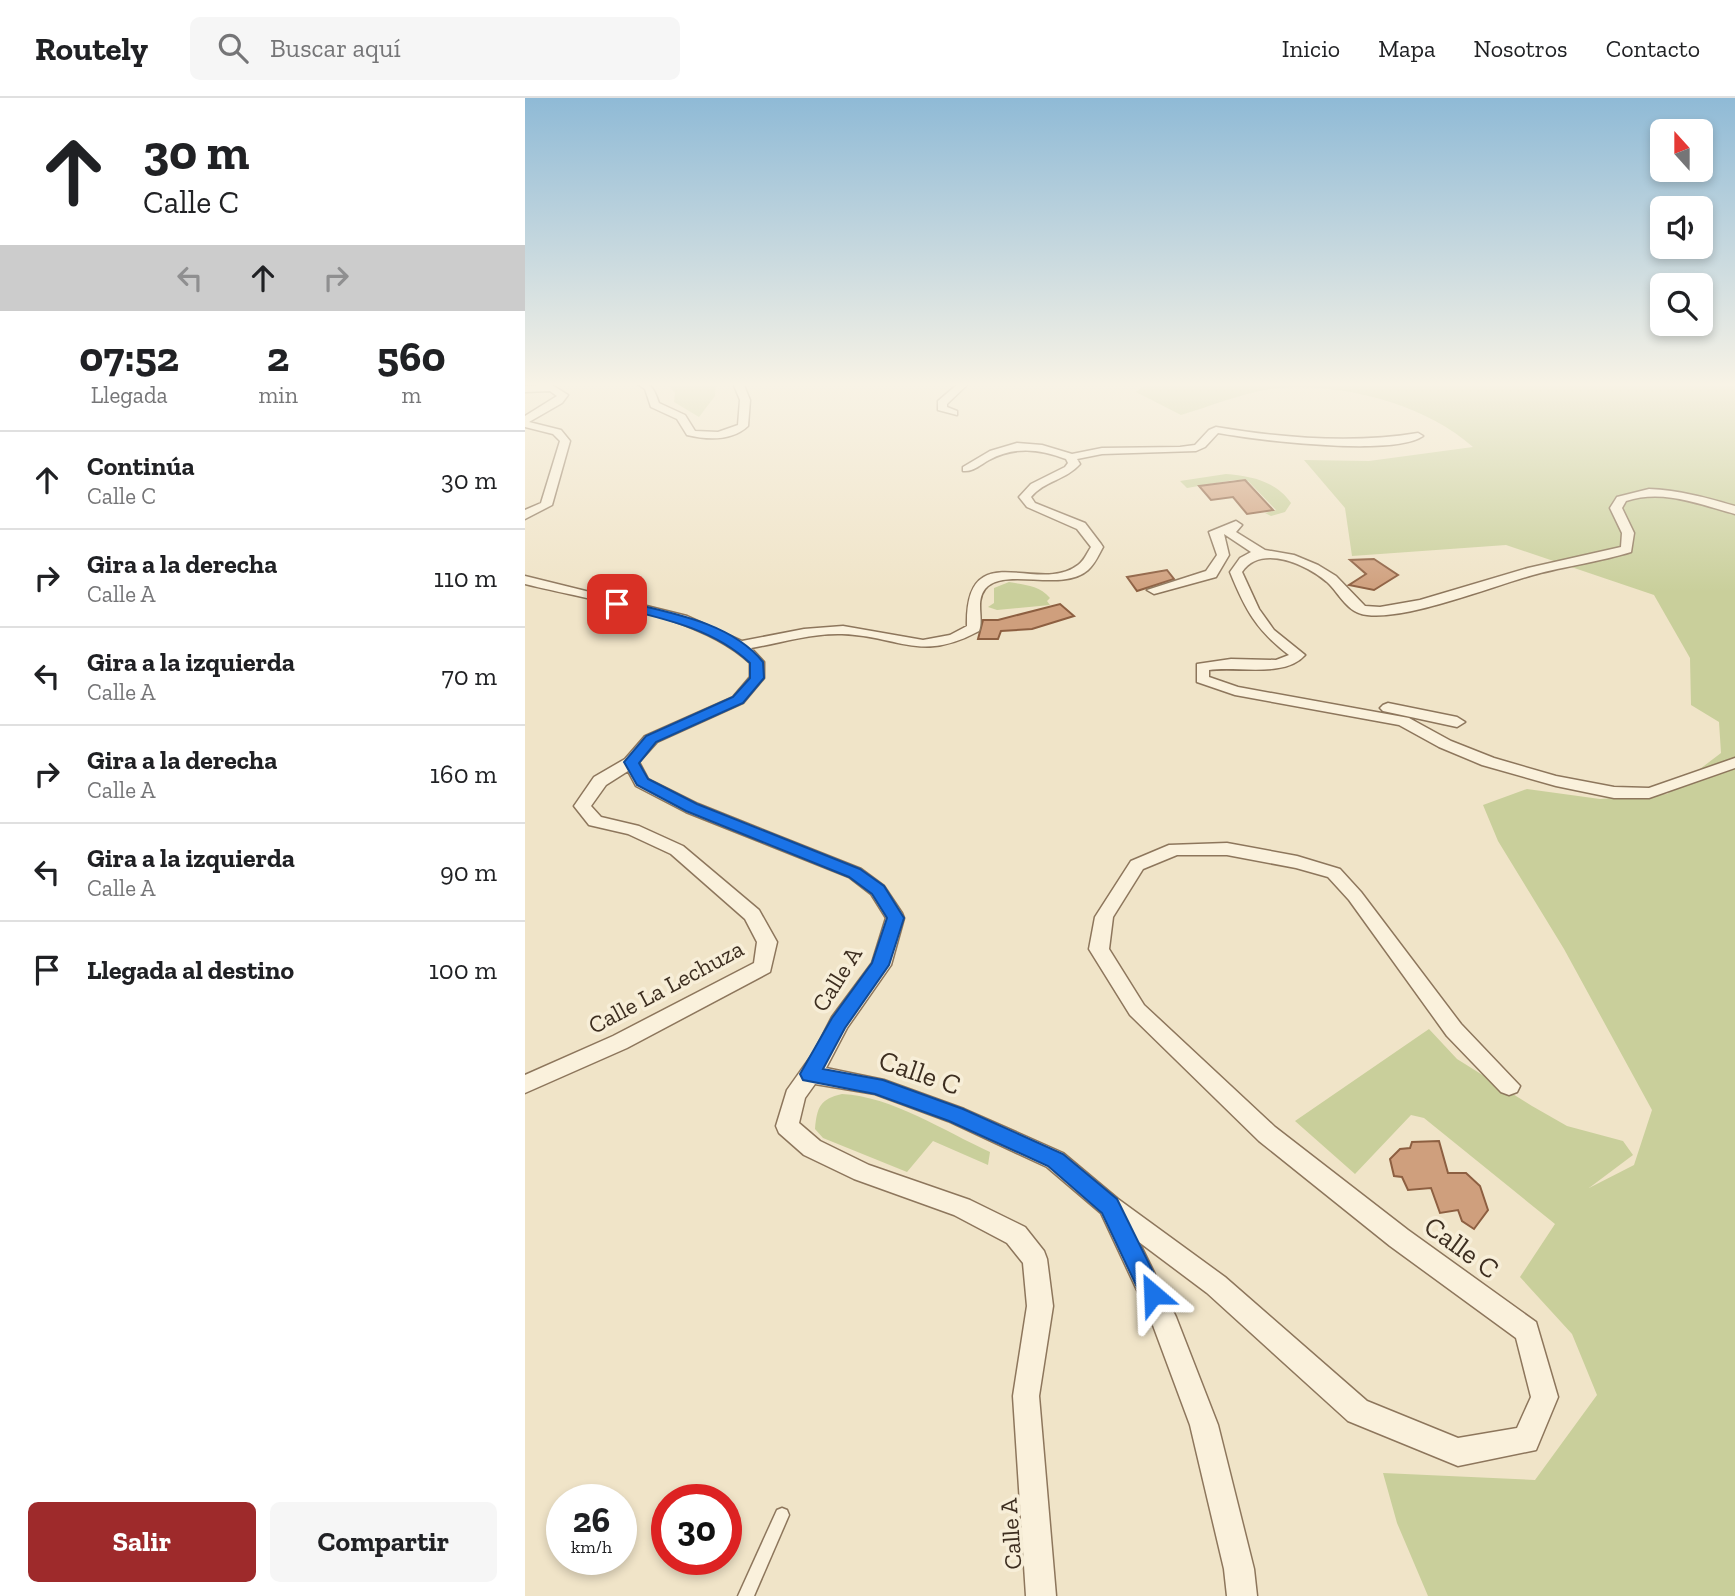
<!DOCTYPE html>
<html lang="es">
<head>
<meta charset="utf-8">
<style>
	:root { --surface:#fff; --page:#f6f6f6; --text:#202124; --muted:#757577; --line:#e0e0e0; --accent:#9e2a2b }
	body { margin:0; font-family:"Zilla Slab",serif; background:var(--page); color:var(--text); height:100vh; display:flex; flex-direction:column; font-size:26px; white-space:nowrap }
	* { box-sizing:border-box; margin:0 }
	p { font-size:23px; color:var(--muted) }
	.icon { flex:none; width:38px; height:38px; fill:none; stroke:currentColor; stroke-width:2; stroke-linecap:round; stroke-linejoin:round }
	.map { position:relative; flex:1; overflow:hidden }
	.sheet { display:flex; flex-direction:column; background:var(--surface); width:525px }
	.sheet>* { flex:none }
	.banner { background:#fff; color:var(--text); overflow:hidden }
	.needle { width:46px; rotate:339deg }
	.controls { position:absolute; left:1125px; top:21px; display:grid; gap:14px }
	.controls a { display:grid; place-items:center; width:63px; height:63px; border-radius:10px; background:var(--surface); box-shadow:0 4px 10px #0003; font-size:35px }
	.speed { position:absolute; left:21px; top:1386px; display:flex; gap:14px; font-size:35px; font-weight:700; text-align:center }
	.speed>* { display:grid; place-content:center; width:91px; height:91px; border-radius:50%; background:var(--surface); box-shadow:0 4px 10px #0003; line-height:1 }
	.speed small { font-size:18px; font-weight:400 }
	.speed .limit { border:10px solid #d22; background:#fff; color:#111 }
	.pin { position:absolute; display:grid; place-items:center; width:60px; height:60px; color:#fff; margin:-30px; border-radius:14px; box-shadow:0 4px 10px #0006 }
	.me { position:absolute; width:77px; margin:-38px; rotate:334deg; stroke-linejoin:round; filter:drop-shadow(0 0 5px #0008) }
	.turn { display:flex; align-items:center; gap:24px; height:147px; padding:0 28px; font-size:32px }
	.turn .icon { width:91px; height:91px; stroke-width:2.5 }
	.turn b { display:block; font-size:49px; line-height:60px }
	.lanes { display:flex; align-items:center; height:66px; padding:0 28px; background:#0003; justify-content:center; gap:35px; direction:ltr }
	.lanes .off { opacity:.35 }
	.eta { display:flex; justify-content:space-evenly; align-items:center; height:119px; text-align:center }
	.eta b { font-size:42px; font-weight:700; line-height:49px }
	.cta { display:flex; gap:14px; margin-top:auto; padding:14px 28px }
	.cta a { flex:1; height:80px; border-radius:10px; background:var(--accent); color:#fff; font-size:28px; font-weight:700; line-height:80px; text-align:center }
	.cta a+a { background:var(--page); color:var(--text) }
	ul { padding:0; list-style:none }
	li { display:flex; align-items:center; gap:21px; height:98px; padding:0 28px; border-top:2px solid var(--line) }
	li div { flex:1 }
	li b { display:block; font-size:26px }
	li em { font-style:normal }
	header { display:flex; align-items:center; gap:42px; box-sizing:border-box; height:98px; padding:0 35px; background:var(--surface); border-bottom:2px solid var(--line) }
	header strong { font-size:33px }
	nav { display:flex; gap:38px; margin-inline-start:auto; font-size:24px }
	.search { width:490px; height:63px; background:var(--page); display:flex; align-items:center; gap:18px; box-sizing:border-box; padding:0 24px; border-radius:10px; color:var(--muted); font-size:26px }
	main { display:flex; flex:1; min-height:0 }
	.map>svg:first-child { display:block }
</style>
</head>
<body>
<header>
<strong>Routely</strong>
<div class="search"><svg class="icon" aria-label="search" viewBox="0 0 24 24"><circle cx="10" cy="10" r="6"/><path d="M15 15l6 6"/></svg>Buscar aquí</div>
<nav><a>Inicio</a><a>Mapa</a><a>Nosotros</a><a>Contacto</a></nav>
</header>
<main>
<section class="sheet">
<div class="banner">
<div class="turn"><svg class="icon" aria-label="ahead" viewBox="0 0 24 24"><path d="M12 20V5M6 11l6-6 6 6"/></svg><div><b>30 m</b>Calle C</div></div>
<div class="lanes"><svg class="icon off" aria-label="left" viewBox="0 0 24 24"><path d="M17 20v-9H6M10 6l-5 5 5 5"/></svg><svg class="icon" aria-label="ahead" viewBox="0 0 24 24"><path d="M12 20V5M6 11l6-6 6 6"/></svg><svg class="icon off" aria-label="right" viewBox="0 0 24 24"><path d="M7 20v-9h11M14 6l5 5-5 5"/></svg></div>
</div>
<div class="eta">
<div><b>07:52</b><p>Llegada</p></div>
<div><b>2</b><p>min</p></div>
<div><b>560</b><p>m</p></div>
</div>
<ul>
<li><svg class="icon" aria-label="ahead" viewBox="0 0 24 24"><path d="M12 20V5M6 11l6-6 6 6"/></svg><div><b>Continúa</b><p>Calle C</p></div><em>30 m</em></li>
<li><svg class="icon" aria-label="right" viewBox="0 0 24 24"><path d="M7 20v-9h11M14 6l5 5-5 5"/></svg><div><b>Gira a la derecha</b><p>Calle A</p></div><em>110 m</em></li>
<li><svg class="icon" aria-label="left" viewBox="0 0 24 24"><path d="M17 20v-9H6M10 6l-5 5 5 5"/></svg><div><b>Gira a la izquierda</b><p>Calle A</p></div><em>70 m</em></li>
<li><svg class="icon" aria-label="right" viewBox="0 0 24 24"><path d="M7 20v-9h11M14 6l5 5-5 5"/></svg><div><b>Gira a la derecha</b><p>Calle A</p></div><em>160 m</em></li>
<li><svg class="icon" aria-label="left" viewBox="0 0 24 24"><path d="M17 20v-9H6M10 6l-5 5 5 5"/></svg><div><b>Gira a la izquierda</b><p>Calle A</p></div><em>90 m</em></li>
<li><svg class="icon" aria-label="arrive" viewBox="0 0 24 24"><path d="M6 21V4h12l-3 4 3 4H6"/></svg><div><b>Llegada al destino</b></div><em>100 m</em></li>
</ul>
<div class="cta"><a>Salir</a><a>Compartir</a></div>
</section>
<div class="map">
<svg width="1210" height="1498" viewBox="0 0 1210 1498">
	<rect width="100%" height="100%" fill="#f0e4c8"/>
	<path fill="#c9cf9b" d="M 142,285 L 191,285 L 190,298 L 174,319 L 149,304 L 150,295 Z
		M 622,285 L 1210,285 L 1210,1498 L 903,1498 L 872,1425 L 858,1375 L 1010,1382 L 1072,1297 L 1047,1236 L 995,1179 L 1030,1126 L 899,1020 L 886,1017 L 830,1076 L 770,1023 L 904,931 L 932,961 L 1007,1008 L 1042,1028 L 1098,1043 L 1108,1057 L 1064,1090 L 1109,1067 L 1127,1012 L 1039,851 L 973,743 L 958,707 L 1002,691 L 1075,701 L 1142,696 L 1196,655 L 1194,624 L 1166,607 L 1165,560 L 1129,497 L 981,447 L 827,458 L 820,410 L 779,362 L 844,363 L 948,349 C 900,306 818,285 754,290 C 722,293 687,308 656,317 L 611,294 Z
		M 701,376 C 726,378 751,383 766,405 L 760,414 L 746,418 L 740,415 L 751,412 L 723,383 L 709,382 L 662,390 L 655,383 Z
		M 484,484 C 500,487 514,487 525,500 L 522,503 L 525,507 L 472,512 L 463,509 L 469,505 L 469,490 Z
		M 317,996 C 366,998 421,1034 465,1054 L 463,1067 L 408,1043 L 382,1074 L 298,1040 L 290,1031 C 292,1009 295,1001 317,996 Z"/>
	<path fill="#cf9f7d" stroke="#8d5f41" stroke-width="2" d="M 720,382 L 748,412 L 722,416 L 708,399 L 686,402 L 674,388 Z
		M 849,461 L 873,477 L 849,492 L 824,487 L 841,476 L 825,462 Z
		M 642,472 L 649,481 L 612,493 L 602,479 Z
		M 535,506 L 549,518 L 507,531 L 476,533 L 473,541 L 453,541 L 458,522 L 473,522 Z
		M 914,1043 L 923,1075 L 941,1075 L 955,1088 L 963,1112 L 949,1131 L 937,1123 L 933,1112 L 915,1115 L 906,1090 L 883,1092 L 877,1079 L 869,1078 L 865,1061 L 875,1051 L 885,1050 L 887,1044 Z"/>
	<g fill="none" stroke-linecap="round" stroke-linejoin="round">
		<defs>
			<path id="service" d="M 257,1410 L 262,1412 L 264,1417 L 229,1498 L 213,1498 L 252,1412 Z"/>
			<path id="minor" d="M 111,285 C 127,284 129,291 134,305 L 160,317 L 170,333 L 193,334 L 213,327 L 215,302 L 208,285 L 218,285 L 225,302 L 223,328 C 207,343 183,342 162,337 L 152,321 L 126,309 L 120,291 Z
				M 434,285 L 444,285 L 422,306 L 422,309 L 432,313 L 432,317 L 413,312 L 413,303 Z
				M 27,287 L 43,297 L 37,305 L 4,324 L 36,332 L 45,343 L 27,407 L 0,421 L 0,412 L 16,405 L 35,343 L 28,336 L 0,329 L 0,318 L 32,298 L 25,293 L 0,294 L 0,288 Z
				M 691,329 C 757,340 827,346 893,335 L 898,338 C 868,359 732,342 693,335 L 680,349 L 671,353 L 577,356 L 552,361 L 555,366 C 541,382 519,383 506,399 L 510,405 L 560,425 L 576,446 L 578,449 C 574,456 570,466 563,472 C 537,495 479,468 460,491 C 450,504 459,520 454,533 C 395,565 375,538 317,536 C 286,535 256,545 226,550 L 239,564 L 239,580 L 218,605 L 132,644 L 114,664 L 123,681 L 173,706 L 336,771 L 359,788 L 377,815 L 379,820 L 366,867 L 322,930 L 301,970 L 359,982 L 439,1011 L 538,1055 L 593,1101 L 700,1179 L 842,1303 L 933,1340 L 992,1330 L 1006,1299 L 991,1240 L 865,1148 L 734,1043 L 605,917 L 564,851 L 570,819 L 606,763 L 644,747 L 702,745 L 772,758 L 815,771 L 836,794 L 936,926 L 995,988 L 992,994 L 984,997 L 976,994 L 922,938 L 824,802 L 803,779 L 771,770 L 702,757 L 652,757 L 618,771 L 588,819 L 584,851 L 619,907 L 750,1029 L 883,1132 L 1011,1224 L 1033,1299 L 1011,1352 L 933,1368 L 823,1323 L 682,1195 L 614,1144 L 651,1219 L 693,1327 L 729,1471 L 732,1498 L 702,1498 L 699,1471 L 665,1327 L 626,1222 L 576,1115 L 522,1069 L 423,1023 L 350,996 L 290,986 L 280,1000 L 274,1025 L 295,1043 L 344,1067 L 445,1102 L 500,1129 L 519,1153 L 522,1161 L 528,1208 L 514,1298 L 531,1498 L 501,1498 L 488,1298 L 502,1208 L 498,1165 L 482,1145 L 429,1117 L 329,1081 L 279,1057 L 254,1035 L 251,1028 L 262,992 L 289,954 L 307,919 L 347,865 L 361,820 L 346,796 L 324,779 L 161,714 L 111,688 L 103,673 L 81,687 L 66,708 L 76,719 L 114,728 L 158,748 L 234,812 L 252,844 L 245,874 L 102,950 L 0,995 L 0,977 L 88,938 L 229,865 L 232,844 L 220,821 L 146,756 L 103,736 L 64,727 L 49,708 L 69,679 L 100,661 L 120,638 L 208,599 L 225,579 L 225,565 C 175,517 67,503 0,486 L 0,478 L 162,518 L 217,543 L 279,531 L 318,528 L 398,542 L 425,537 L 442,528 C 440,435 513,498 553,467 C 559,463 562,455 566,449 L 552,431 L 502,409 L 494,399 L 506,386 L 540,369 L 543,365 L 541,361 C 514,351 490,348 464,362 C 455,367 448,374 438,373 L 438,369 L 465,353 L 492,345 L 517,347 L 547,356 L 577,350 L 655,349 L 670,347 L 684,332 Z
				M 1124,391 C 1154,392 1182,400 1210,408 L 1210,416 C 1173,406 1138,391 1101,403 L 1097,410 L 1109,435 L 1106,454 C 1074,464 1040,468 1008,477 C 965,489 883,522 842,517 C 822,515 815,496 802,484 C 781,466 736,446 717,474 L 734,511 L 749,532 L 780,557 C 760,580 713,568 684,572 L 684,579 L 713,589 L 884,620 L 926,643 L 969,660 L 1031,678 L 1089,689 L 1124,690 L 1210,660 L 1210,670 L 1124,700 L 1089,700 L 1031,688 L 957,667 L 914,649 L 874,627 L 710,597 L 672,584 L 672,566 L 706,561 L 751,562 L 764,557 C 731,532 720,511 705,474 L 715,460 L 726,454 L 699,436 L 704,457 L 691,479 L 629,496 L 622,492 L 681,473 L 692,457 L 684,434 L 711,423 L 717,427 L 711,434 L 740,452 L 769,457 L 793,467 L 811,478 L 840,508 L 855,509 L 895,502 L 1003,470 L 1096,449 L 1097,435 L 1085,410 L 1092,399 Z
				M 863,605 L 932,619 L 940,624 L 932,629 L 858,613 L 855,610 L 858,607 Z"/>
		</defs>
		<use href="#service" stroke="#8d765c" stroke-width="3"/>
		<use href="#minor" stroke="#8d765c" stroke-width="3"/>
		<use href="#service" fill="#faf1dc" fill-rule="evenodd"/>
		<use href="#minor" fill="#faf1dc" fill-rule="evenodd"/>
	</g>
	<linearGradient id="sky" x2="0" y2="1"><stop stop-color="#8fbad6"/><stop offset="0.58" stop-color="#f8f3e6"/><stop offset="1" stop-color="#f8f3e6" stop-opacity="0"/></linearGradient>
	<rect width="1210" height="494" fill="url(#sky)"/>
	<path fill="#1a73e8" stroke="#114b97" stroke-width="2" d="M 92,502 C 141,514 205,523 238,564 L 239,580 L 218,605 L 131,644 L 114,665 L 123,681 L 172,706 L 335,771 L 359,788 L 379,820 L 364,867 L 320,930 L 298,971 L 358,982 L 438,1011 L 538,1056 L 592,1101 L 639,1196 L 636,1204 L 628,1207 L 619,1204 L 577,1115 L 523,1068 L 424,1023 L 350,996 L 278,982 L 275,976 L 307,920 L 347,865 L 362,820 L 347,796 L 324,779 L 161,713 L 112,687 L 99,664 L 121,638 L 208,599 L 225,580 L 225,565 C 188,530 136,520 87,508 L 86,506 Z"/>
	<g text-anchor="middle" stroke-width="7" stroke-linejoin="round" paint-order="stroke">
		<g font-size="24" fill="#3d2e20" stroke="#f7eed8">
			<text transform="translate(312 881) rotate(-58)" y="8">Calle A</text>
			<text transform="translate(141 889) rotate(-28)" y="8">Calle La Lechuza</text>
			<text transform="translate(486 1436) rotate(-94)" y="8">Calle A</text>
		</g>
		<g font-size="28" fill="#3d2e20" stroke="#f7eed8">
			<text transform="translate(395 974) rotate(19)" y="10">Calle C</text>
			<text transform="translate(937 1149) rotate(36)" y="10">Calle C</text>
		</g>
	</g>
</svg>
<div class="controls">
<a><svg class="needle" viewBox="-14 -14 28 28"><path d="M0-13l5 13h-10z" fill="#e53935"/><path d="M0 13l5-13h-10z" fill="#757577"/></svg></a>
<a><svg class="icon" aria-label="sound" viewBox="0 0 24 24"><path d="M4 9h4l5-4v14l-5-4H4zM17 9q2 3 0 6"/></svg></a>
<a><svg class="icon" aria-label="search" viewBox="0 0 24 24"><circle cx="10" cy="10" r="6"/><path d="M15 15l6 6"/></svg></a>
</div>
<div class="speed"><div>26<small>km/h</small></div><div class="limit">30</div></div>
<div class="pin" style="left:92px;top:506px;background:#d93025"><svg class="icon" aria-label="arrive" viewBox="0 0 24 24"><path d="M6 21V4h12l-3 4 3 4H6"/></svg></div>
<svg class="me" style="left:628px;top:1196px" viewBox="-20 -20 40 40"><path d="M0-17L14 15 0 8-14 15z" fill="#1a73e8" stroke="#fff" stroke-width="4"/></svg>
</div>
</main>
</body>
</html>
